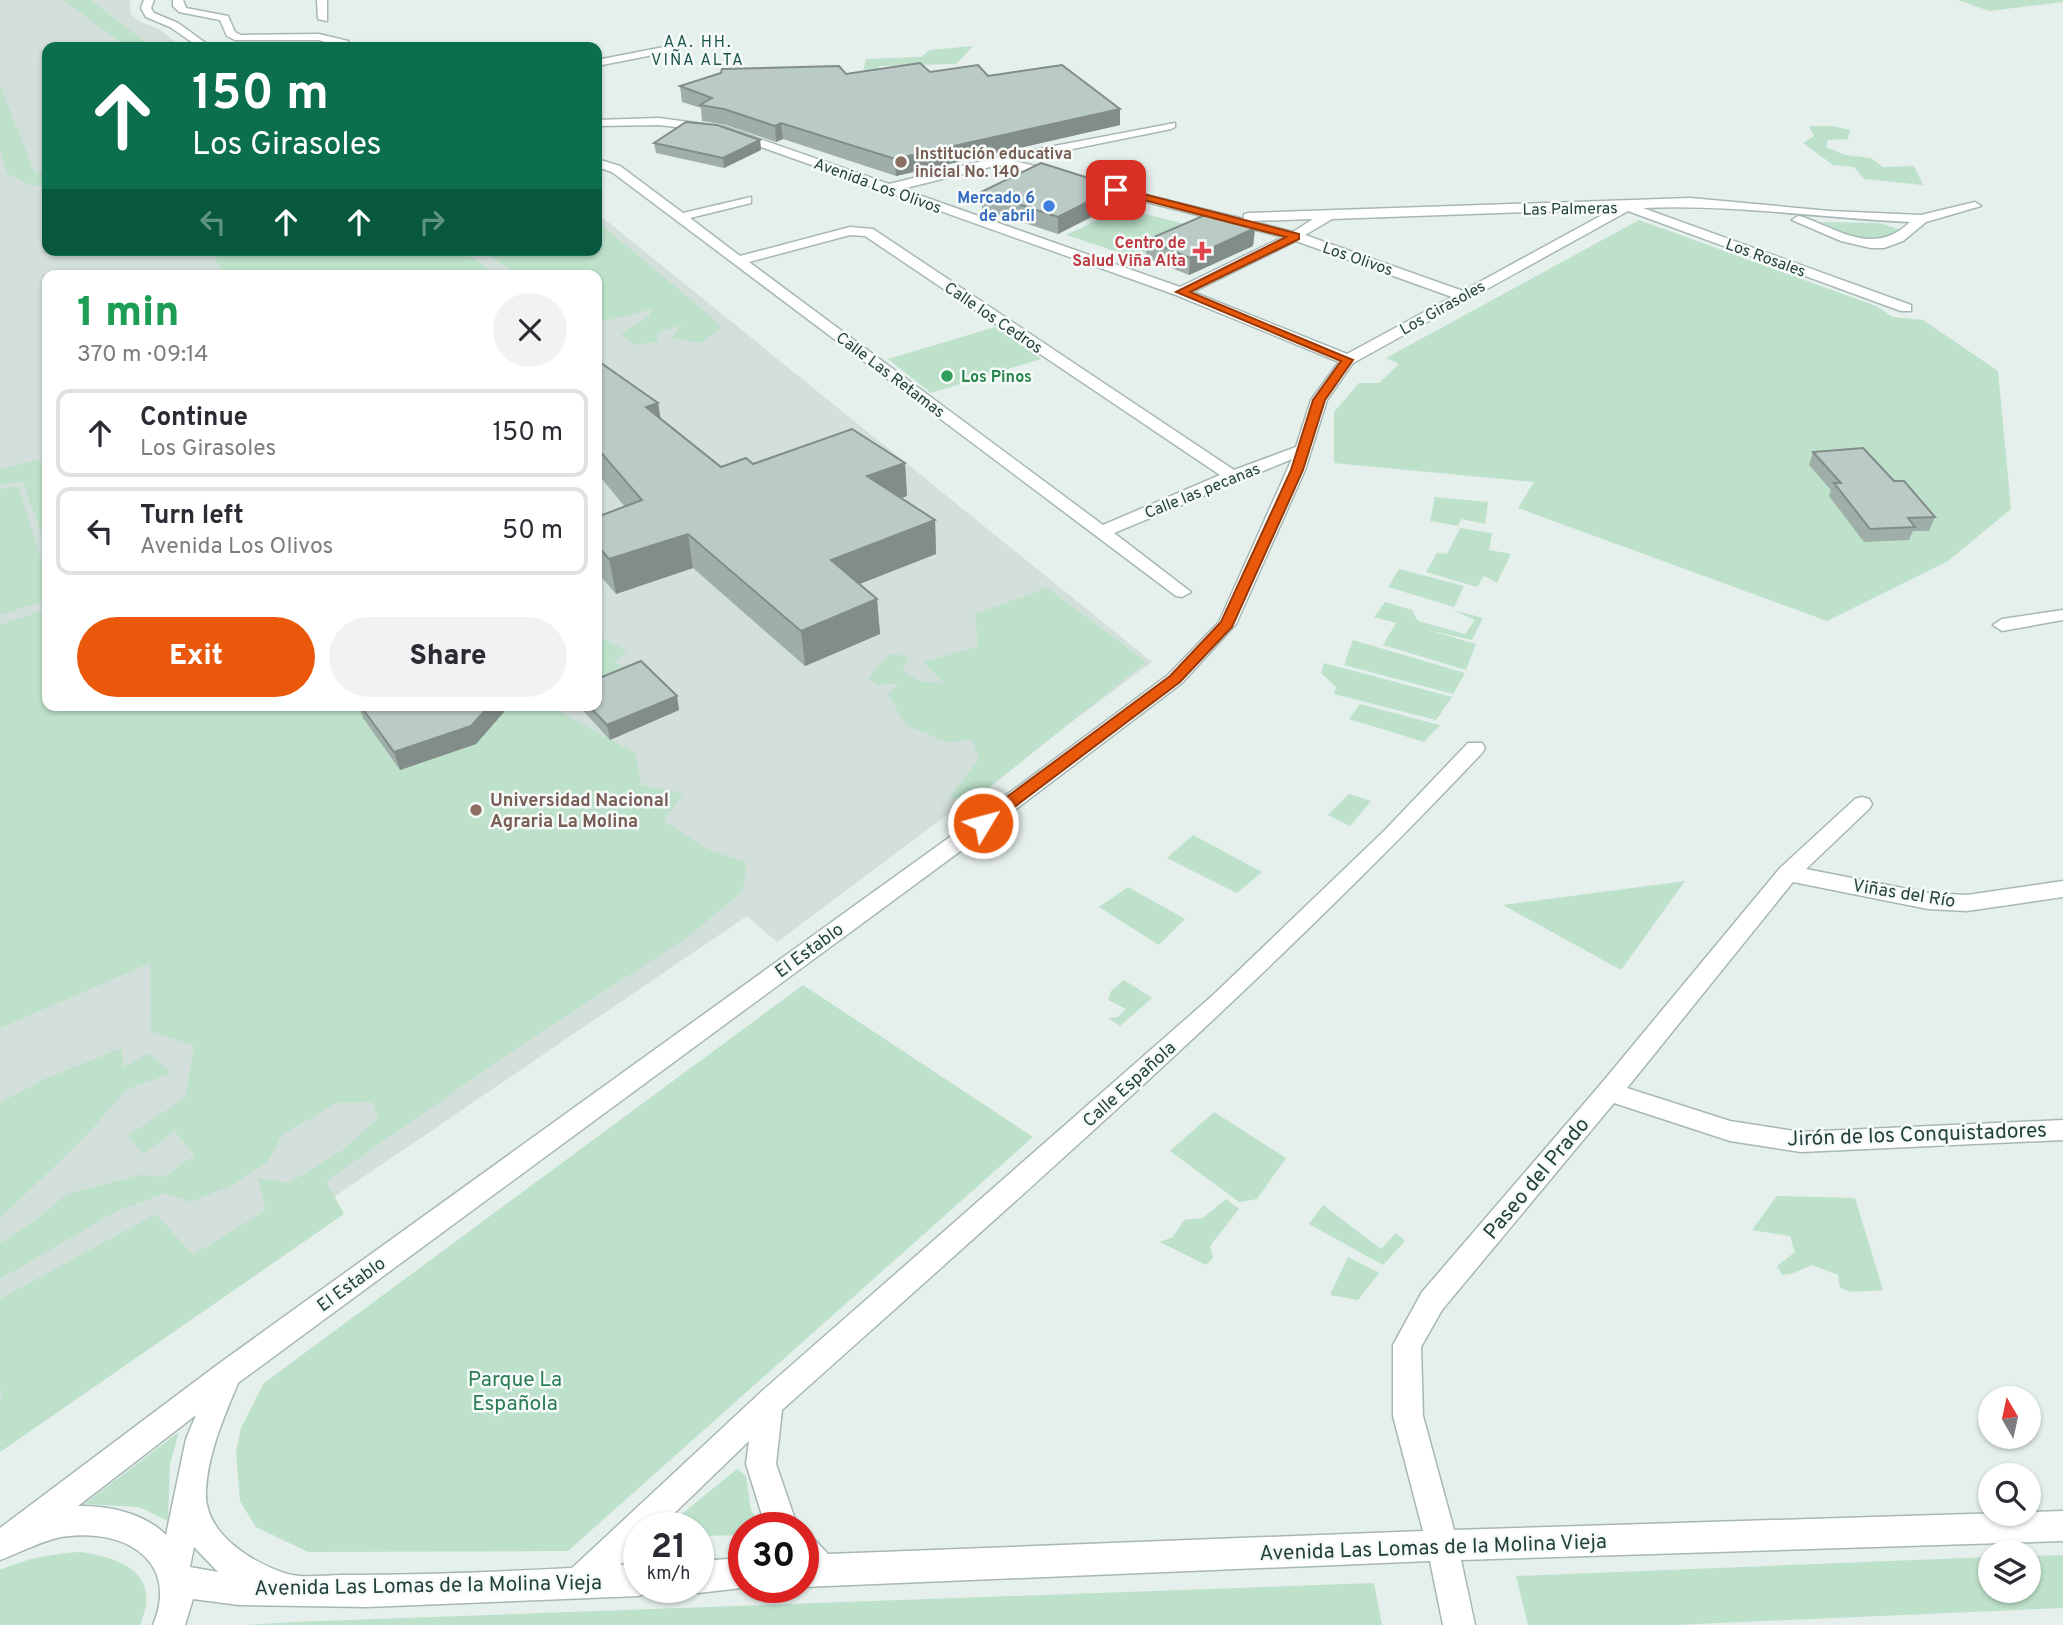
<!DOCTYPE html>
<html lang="en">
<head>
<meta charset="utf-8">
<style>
	:root { --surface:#fff; --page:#f2f2f3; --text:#2b2b33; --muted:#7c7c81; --line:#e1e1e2; --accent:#ea580c }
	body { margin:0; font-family:Overpass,sans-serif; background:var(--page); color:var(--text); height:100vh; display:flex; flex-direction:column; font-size:26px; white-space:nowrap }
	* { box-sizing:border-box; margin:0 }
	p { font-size:23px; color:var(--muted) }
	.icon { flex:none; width:38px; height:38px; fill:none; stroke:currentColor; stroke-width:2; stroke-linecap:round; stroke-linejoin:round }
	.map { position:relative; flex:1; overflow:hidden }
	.sheet { position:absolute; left:42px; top:270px; width:560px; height:441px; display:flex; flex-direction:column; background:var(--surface); border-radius:14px; box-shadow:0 2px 5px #0004 }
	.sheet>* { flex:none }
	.banner { position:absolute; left:42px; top:42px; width:560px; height:214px; border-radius:14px; box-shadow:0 2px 5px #0004; background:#0b6e4f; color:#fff; overflow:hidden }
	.needle { width:46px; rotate:351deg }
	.fabs { position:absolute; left:1978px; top:1386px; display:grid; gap:14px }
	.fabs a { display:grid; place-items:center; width:63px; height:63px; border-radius:50%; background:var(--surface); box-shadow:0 2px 5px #0004; font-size:35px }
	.speed { position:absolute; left:623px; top:1512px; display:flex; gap:14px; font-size:35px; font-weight:700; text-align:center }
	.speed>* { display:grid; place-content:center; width:91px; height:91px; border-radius:50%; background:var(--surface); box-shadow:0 2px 5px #0004; line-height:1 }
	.speed small { font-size:18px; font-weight:400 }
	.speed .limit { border:10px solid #d22; background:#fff; color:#111 }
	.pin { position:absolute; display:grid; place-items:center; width:60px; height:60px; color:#fff; margin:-30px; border-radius:14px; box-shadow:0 4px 10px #0006 }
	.me { position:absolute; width:77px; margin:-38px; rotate:53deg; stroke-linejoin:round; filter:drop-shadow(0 0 5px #0008) }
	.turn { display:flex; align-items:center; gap:24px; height:147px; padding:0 35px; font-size:32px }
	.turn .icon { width:91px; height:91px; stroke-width:2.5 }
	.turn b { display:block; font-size:49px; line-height:60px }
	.lanes { display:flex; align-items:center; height:66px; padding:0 35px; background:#0003; justify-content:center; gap:35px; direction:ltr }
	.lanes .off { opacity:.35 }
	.round { display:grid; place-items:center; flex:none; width:74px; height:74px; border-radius:37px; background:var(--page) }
	.headline { display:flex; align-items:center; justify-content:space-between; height:119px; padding:0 35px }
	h1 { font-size:42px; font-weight:800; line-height:52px; color:#1e9e55 }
	.cta { display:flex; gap:14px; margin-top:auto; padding:14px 35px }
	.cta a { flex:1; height:80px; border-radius:42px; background:var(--accent); color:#fff; font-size:28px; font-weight:800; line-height:80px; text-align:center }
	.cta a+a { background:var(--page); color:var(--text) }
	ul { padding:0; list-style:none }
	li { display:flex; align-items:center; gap:21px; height:88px; margin:0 14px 10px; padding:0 21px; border:4px solid var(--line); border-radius:14px }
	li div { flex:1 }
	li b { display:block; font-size:26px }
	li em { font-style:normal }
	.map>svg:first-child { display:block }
</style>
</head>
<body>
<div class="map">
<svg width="2063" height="1625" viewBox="0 0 2063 1625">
	<rect width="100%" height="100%" fill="#e5efec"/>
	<path fill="#d3dfdb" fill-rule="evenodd" d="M 0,0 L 132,0 L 130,2 L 130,14 L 141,22 L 159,29 L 182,47 L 47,47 L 47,250 L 597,250 L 597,213 L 1152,662 L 777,942 L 747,916 L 0,1424 ZM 47,275 L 597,275 L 597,705 L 47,705 Z"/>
	<path fill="#bde1cb" d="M 63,0 L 90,0 L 152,47 L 127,47 Z
		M 1958,0 L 2063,0 L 2063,2 L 1989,11 Z
		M 973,46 L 956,64 L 880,66 L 871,75 L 863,73 L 866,59 L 921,57 L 930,50 Z
		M 0,86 L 34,171 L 47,174 L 47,184 L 33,186 L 7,173 L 0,150 Z
		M 1809,126 L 1832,126 L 1850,130 L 1848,139 L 1828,140 L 1826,147 L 1845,155 L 1871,158 L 1883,167 L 1914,166 L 1923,185 L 1864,179 L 1854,167 L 1833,165 L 1803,143 L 1814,136 Z
		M 1123,208 L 1199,228 L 1136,258 L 1066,235 Z
		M 1639,220 L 1876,306 L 1893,317 L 1923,320 L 1998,371 L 2011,509 L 1948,561 L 1827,621 L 1518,508 L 1534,482 L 1334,463 L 1334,412 L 1359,383 L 1379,383 L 1399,364 L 1386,358 Z
		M 597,221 L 710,316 L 721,328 L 701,343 L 672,338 L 682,324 L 657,334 L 657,342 L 635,345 L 621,334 L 649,316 L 652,309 L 597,323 L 597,275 L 518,275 L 480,250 L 597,250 Z
		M 1820,222 L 1879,223 L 1898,229 L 1900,232 C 1873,245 1844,236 1820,222 Z
		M 218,250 L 461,250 L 497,275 L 224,275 L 215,258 Z
		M 995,327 L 1041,359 L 931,393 L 888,359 Z
		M 36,460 L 47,466 L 47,550 L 23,481 L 0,485 L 0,469 Z
		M 18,486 L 47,579 L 47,600 L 0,615 L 0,489 Z
		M 1435,497 L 1488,502 L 1485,524 L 1461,519 L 1458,526 L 1430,521 Z
		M 1460,528 L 1492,533 L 1489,550 L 1511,554 L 1497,583 L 1484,576 L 1477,587 L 1426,572 L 1437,553 L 1447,554 Z
		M 1399,569 L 1464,586 L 1454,607 L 1388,587 Z
		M 1047,588 L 1146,662 L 975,799 L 949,798 L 979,759 L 972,739 L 950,743 L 907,726 L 888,695 L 898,683 L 878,685 L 868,678 L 890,654 L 908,656 L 902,671 L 923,682 L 944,683 L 923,662 L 978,647 L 975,614 Z
		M 1385,602 L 1412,610 L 1418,621 L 1465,634 L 1475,620 L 1453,610 L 1483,618 L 1472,640 L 1428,630 L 1476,644 L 1466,670 L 1383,645 L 1396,623 L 1374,617 Z
		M 47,609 L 47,705 L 569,705 L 559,711 L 636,754 L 641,785 L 683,793 L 664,821 L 707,849 L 747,863 L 742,892 L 686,938 L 514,1050 L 326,1181 L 344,1214 L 0,1452 L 0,1400 L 3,1394 L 0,1389 L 0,1299 L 156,1214 L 193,1255 L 266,1210 L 257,1178 L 289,1183 L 343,1150 L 378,1118 L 372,1102 L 336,1103 L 282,1135 L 268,1161 L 234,1184 L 191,1202 L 165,1193 L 117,1211 L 0,1279 L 0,1243 L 40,1217 L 67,1194 L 140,1175 L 164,1177 L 195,1155 L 174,1131 L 143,1154 L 128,1136 L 185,1098 L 194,1046 L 151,1031 L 150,963 L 0,1028 L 0,625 Z
		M 597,636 L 627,650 L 614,662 L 632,671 L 597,690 Z
		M 1353,640 L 1465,673 L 1453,694 L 1344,665 Z
		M 1324,663 L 1452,697 L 1436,720 L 1334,694 L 1336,687 L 1321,673 Z
		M 1360,704 L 1439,725 L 1440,725 L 1424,742 L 1349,719 Z
		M 1349,794 L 1371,801 L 1350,826 L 1328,815 Z
		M 1193,835 L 1262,872 L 1237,893 L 1167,858 Z
		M 1685,881 L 1621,970 L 1503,905 Z
		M 1128,887 L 1185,919 L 1159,945 L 1099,907 Z
		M 1124,980 L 1152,998 L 1120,1026 L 1108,1018 L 1118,1017 L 1126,1009 L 1108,1000 L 1111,991 Z
		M 803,985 L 1033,1137 L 568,1551 L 308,1552 L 256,1527 L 240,1501 L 236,1452 L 241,1428 L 264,1383 Z
		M 122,1048 L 123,1068 L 149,1053 L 171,1073 L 126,1090 L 82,1140 L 0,1218 L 0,1103 L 42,1080 Z
		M 1214,1112 L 1286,1158 L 1257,1199 L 1239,1202 L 1170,1151 Z
		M 1777,1196 L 1855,1198 L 1883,1290 L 1851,1292 L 1840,1288 L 1838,1275 L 1812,1265 L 1791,1274 L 1782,1275 L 1777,1266 L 1795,1252 L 1790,1236 L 1752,1230 Z
		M 1226,1199 L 1239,1209 L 1210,1246 L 1213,1258 L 1206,1265 L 1160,1242 L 1173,1237 L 1184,1220 L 1203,1218 Z
		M 1323,1205 L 1381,1249 L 1396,1233 L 1405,1241 L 1383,1265 L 1309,1224 Z
		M 1348,1257 L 1379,1273 L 1358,1300 L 1330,1295 Z
		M 179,1432 L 170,1464 L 168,1521 L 139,1507 L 84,1504 Z
		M 737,1469 L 746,1476 L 751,1510 L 763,1528 L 744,1528 L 744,1535 L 698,1536 L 698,1528 L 681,1528 L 683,1513 Z
		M 80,1552 C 124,1558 162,1575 140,1625 L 0,1625 L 0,1570 C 27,1558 51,1554 80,1552 Z
		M 2063,1555 L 2063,1608 L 1674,1625 L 1528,1625 L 1516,1576 L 1990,1557 L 1990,1591 L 2028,1591 L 2028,1556 Z
		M 1374,1583 L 1382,1625 L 246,1625 L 293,1622 Z"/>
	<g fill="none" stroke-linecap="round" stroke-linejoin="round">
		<defs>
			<path id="minor" d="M 144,0 L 154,0 L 151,8 L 154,13 L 178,23 L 211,47 L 199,47 L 170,27 L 146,17 L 141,8 Z
				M 173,0 L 183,0 L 186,8 L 228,16 L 235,32 L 241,35 L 319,34 L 348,41 L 350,47 L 340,47 L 319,40 L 235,40 L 227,36 L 220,20 L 179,12 L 173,6 Z
				M 317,0 L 327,0 L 327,21 L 318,19 Z
				M 669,46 L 674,49 L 673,51 L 597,66 L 597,60 Z
				M 659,118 L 725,127 L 889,184 L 1007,155 L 1175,123 L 1175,127 L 1171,129 L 1014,161 L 1061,172 L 1063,175 L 1057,179 L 998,165 L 902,189 L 1180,287 L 1283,237 L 1088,187 L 1088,181 L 1244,219 L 1244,214 L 1249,213 L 1690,198 L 1830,211 L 1921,215 L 1975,202 L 1981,206 L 1926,222 L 1903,241 L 1884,248 L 1871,248 L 1841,241 L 1792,220 L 1798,216 L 1803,217 C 1841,231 1875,256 1910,222 C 1821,218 1732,204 1643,208 L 1911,305 L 1911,311 L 1901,311 L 1628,211 L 1353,363 L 1327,400 L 1305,470 L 1236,624 L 1182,683 L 970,844 L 238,1383 C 224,1417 208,1453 206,1490 C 203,1533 250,1561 284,1573 C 300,1579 325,1575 342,1575 C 419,1575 496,1572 572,1568 L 761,1392 L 1212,996 L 1385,830 L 1468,743 L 1482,743 L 1485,748 L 1482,753 C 1262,986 1021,1196 782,1410 L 776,1464 L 798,1528 L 766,1528 L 746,1464 L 749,1441 L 659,1528 L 639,1528 L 639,1547 L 620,1565 L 639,1564 L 639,1587 L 652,1587 L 650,1591 L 639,1596 L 367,1607 L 239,1605 L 193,1599 L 185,1625 L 153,1625 C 181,1558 121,1527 61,1537 C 39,1542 21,1552 0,1560 L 0,1528 L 217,1365 L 954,834 L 1168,675 L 1219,622 L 1292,459 L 1114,533 L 1191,592 L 1182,597 L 1176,596 L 612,172 L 597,167 L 597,159 L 620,166 L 683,213 L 751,197 L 751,203 L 690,218 L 740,256 L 850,227 L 873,229 L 1234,470 L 1296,447 L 1311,400 L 1339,362 L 1176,295 L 719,132 L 659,125 L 597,126 L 597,120 ZM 1613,209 L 1463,291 L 1305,235 L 1332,219 ZM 1313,219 L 1293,232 L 1251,221 ZM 850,235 L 865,236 L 1220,475 L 1103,525 L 749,262 ZM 1296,241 L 1452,297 L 1347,354 L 1193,292 ZM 196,1415 L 186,1439 L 166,1535 C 145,1513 107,1505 78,1506 ZM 194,1547 L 218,1572 L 190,1567 Z
				M 2063,610 L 2063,620 L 2002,631 L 1993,625 L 2002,619 Z
				M 1862,797 L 1869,799 L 1872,804 L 1869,809 L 1806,869 L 1928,893 L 1967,895 L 2063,881 L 2063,897 L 1967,911 L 1928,909 L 1793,882 L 1627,1088 L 1730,1121 L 1801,1132 L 2063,1120 L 2063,1140 L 1801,1152 L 1730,1141 L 1614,1103 L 1442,1310 L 1421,1347 L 1423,1416 L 1454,1530 L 2063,1511 L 2063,1541 L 1461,1560 L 1475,1625 L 1443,1625 L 1430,1561 L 803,1587 L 803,1535 L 814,1539 L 828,1554 L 1423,1531 L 1393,1416 L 1393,1345 L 1422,1292 L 1600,1085 L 1780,868 L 1855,799 Z
				M 744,1558 L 744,1587 L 750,1587 L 698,1593 L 687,1588 L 698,1587 L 698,1561 Z"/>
		</defs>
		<use href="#minor" stroke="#a7b8b4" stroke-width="3"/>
		<use href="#minor" fill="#fff" fill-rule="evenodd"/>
	</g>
	<path fill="#a0aea9" d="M 930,72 L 988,76 L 1120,125 L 896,176 L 783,139 L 776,142 L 726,125 L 702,121 L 701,108 L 682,102 L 680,86 L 846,74 Z
		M 760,140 L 761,150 L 724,168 L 656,153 L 654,143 Z
		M 1117,187 L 1117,204 L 1058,234 L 982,209 L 981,192 Z
		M 1255,228 L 1253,246 L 1189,275 L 1146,258 L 1147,240 Z
		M 597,365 L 658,403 L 661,419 L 721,467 L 753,464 L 905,463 L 907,496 L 901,498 L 935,520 L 936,554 L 859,584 L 877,599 L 880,634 L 805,666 L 693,568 L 616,594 L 597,572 L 597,517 L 625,507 L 597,473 Z
		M 1813,452 L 1894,481 L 1935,517 L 1929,531 L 1913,531 L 1909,540 L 1864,542 L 1829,496 L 1831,490 L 1809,465 Z
		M 677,696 L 679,710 L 610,740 L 578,705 L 597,705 Z
		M 358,705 L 503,705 L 504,712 L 476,744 L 400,770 L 363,718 Z"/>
	<path fill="#828d8a" d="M 1120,109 L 1120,125 L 896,176 L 895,159 Z
		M 781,123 L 783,139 L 776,142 L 775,126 Z
		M 760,140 L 761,150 L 724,168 L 723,158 Z
		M 1117,187 L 1117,204 L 1058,234 L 1058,217 Z
		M 1255,228 L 1253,246 L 1189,275 L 1190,258 Z
		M 658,403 L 663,436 L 646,407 Z
		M 905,463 L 907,496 L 870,509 L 867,476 Z
		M 935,520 L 936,554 L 834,594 L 831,560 Z
		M 688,534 L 693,568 L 616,594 L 609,559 Z
		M 877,599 L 880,634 L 805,666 L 801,631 Z
		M 677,696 L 679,710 L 610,740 L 607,725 Z
		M 490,705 L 503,705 L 504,712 L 476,744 L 400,770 L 394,752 Z"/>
	<path fill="#bacac5" stroke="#828d8a" stroke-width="2" d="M 920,63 L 930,72 L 978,65 L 988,76 L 1062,65 L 1120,109 L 895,159 L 781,123 L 775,126 L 724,109 L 700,105 L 712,98 L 680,86 L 721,73 L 722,69 L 839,66 L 846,74 Z
		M 686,122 L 717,125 L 760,140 L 723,158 L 654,143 Z
		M 1041,163 L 1117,187 L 1058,217 L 981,192 Z
		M 1212,212 L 1255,228 L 1190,258 L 1147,240 Z
		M 601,363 L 658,403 L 646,407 L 721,467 L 746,458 L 753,464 L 852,429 L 905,463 L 867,476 L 935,520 L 831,560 L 877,599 L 801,631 L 688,534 L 609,559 L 597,545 L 597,517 L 642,500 L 597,448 L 597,365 Z
		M 1863,448 L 1894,481 L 1904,481 L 1935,517 L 1908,518 L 1915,527 L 1870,529 L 1834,483 L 1841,483 L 1813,452 Z
		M 641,661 L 677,696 L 607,725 L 588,705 L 597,705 L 597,679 Z
		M 360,705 L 490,705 L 471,726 L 394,752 Z"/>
	<path fill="#ea580c" stroke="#983908" stroke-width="2" d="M 1116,187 L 1299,234 L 1299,239 L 1190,292 L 1353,360 L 1325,400 L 1303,470 L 1232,627 L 1180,682 L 989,826 L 983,828 L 975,823 L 977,819 L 1170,676 L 1221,622 L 1291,470 L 1313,400 L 1341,361 L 1176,292 L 1286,237 L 1113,192 L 1113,188 Z"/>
	<g fill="#8d6e63" stroke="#f6fbf9" stroke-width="2.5">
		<circle cx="901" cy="162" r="7"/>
		<circle cx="476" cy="810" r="7"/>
	</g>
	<circle fill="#3f7fe0" stroke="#f6fbf9" stroke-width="2.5" cx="1049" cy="206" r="7"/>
	<path fill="#e0444e" stroke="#f6fbf9" stroke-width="2.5" d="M1198.5 240.5h7v7h7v7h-7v7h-7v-7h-7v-7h7z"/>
	<circle fill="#2e9e5b" stroke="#f6fbf9" stroke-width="2.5" cx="947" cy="376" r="7"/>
	<g text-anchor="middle" stroke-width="5" stroke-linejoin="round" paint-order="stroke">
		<g font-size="16" letter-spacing="2" fill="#1d564f" stroke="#f6fbf9">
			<text x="698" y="47">AA. HH.<tspan x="698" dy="18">VIÑA ALTA</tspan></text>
		</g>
		<g font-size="16" font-weight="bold" fill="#785e54" stroke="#f6fbf9" text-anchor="start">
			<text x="915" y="159">Institución educativa<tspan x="915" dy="18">inicial No. 140</tspan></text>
		</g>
		<g font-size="16" fill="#23423d" stroke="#f6fbf9">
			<text transform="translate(878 185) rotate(20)" y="6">Avenida Los Olivos</text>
			<text transform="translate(1570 208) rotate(-1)" y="6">Las Palmeras</text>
			<text transform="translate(1766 257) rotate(20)" y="6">Los Rosales</text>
			<text transform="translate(1358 258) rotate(19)" y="6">Los Olivos</text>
			<text transform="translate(1442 307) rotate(-29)" y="6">Los Girasoles</text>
			<text transform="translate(994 317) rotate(34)" y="6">Calle los Cedros</text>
			<text transform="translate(891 374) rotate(37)" y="6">Calle Las Retamas</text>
			<text transform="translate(1202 490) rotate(-22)" y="6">Calle las pecanas</text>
		</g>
		<g font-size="16" font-weight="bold" fill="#366cbe" stroke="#f6fbf9" text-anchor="end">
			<text x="1035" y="203">Mercado 6<tspan x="1035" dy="18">de abril</tspan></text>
		</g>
		<g font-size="16" font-weight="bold" fill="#be3a42" stroke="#f6fbf9" text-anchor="end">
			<text x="1186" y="248">Centro de<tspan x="1186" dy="18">Salud Viña Alta</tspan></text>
		</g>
		<g font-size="16" font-weight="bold" fill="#27864d" stroke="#f6fbf9" text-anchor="start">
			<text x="961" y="382">Los Pinos</text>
		</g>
		<g font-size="18" font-weight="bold" fill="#785e54" stroke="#f6fbf9" text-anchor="start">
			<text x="490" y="806">Universidad Nacional<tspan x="490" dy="21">Agraria La Molina</tspan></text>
		</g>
		<g font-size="18" fill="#23423d" stroke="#f6fbf9">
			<text transform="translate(1904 893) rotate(9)" y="6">Viñas del Río</text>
			<text transform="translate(809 950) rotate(-36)" y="6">El Establo</text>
			<text transform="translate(1129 1084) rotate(-42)" y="6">Calle Española</text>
			<text transform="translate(351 1284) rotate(-36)" y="6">El Establo</text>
		</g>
		<g font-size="21" fill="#23423d" stroke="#f6fbf9">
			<text transform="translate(1917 1134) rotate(-2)" y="7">Jirón de los Conquistadores</text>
			<text transform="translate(1536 1178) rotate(-50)" y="7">Paseo del Prado</text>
			<text transform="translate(1433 1547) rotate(-2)" y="7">Avenida Las Lomas de la Molina Vieja</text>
			<text transform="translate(428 1585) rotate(-1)" y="7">Avenida Las Lomas de la Molina Vieja</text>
		</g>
		<g font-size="21" fill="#2a7c53" stroke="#f6fbf9">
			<text x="515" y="1386">Parque La<tspan x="515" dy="24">Española</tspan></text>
		</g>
	</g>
</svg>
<div class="fabs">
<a><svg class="needle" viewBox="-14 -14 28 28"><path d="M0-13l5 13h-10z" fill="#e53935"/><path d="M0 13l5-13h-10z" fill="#7c7c81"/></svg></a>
<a><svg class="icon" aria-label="search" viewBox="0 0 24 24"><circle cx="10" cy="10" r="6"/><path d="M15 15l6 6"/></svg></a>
<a><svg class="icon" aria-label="layers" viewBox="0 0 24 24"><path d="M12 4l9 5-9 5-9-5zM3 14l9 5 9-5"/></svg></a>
</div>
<div class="speed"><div>21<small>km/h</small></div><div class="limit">30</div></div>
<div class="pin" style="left:1116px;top:190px;background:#d93025"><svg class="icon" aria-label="arrive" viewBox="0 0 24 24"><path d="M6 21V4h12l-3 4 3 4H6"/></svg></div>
<svg class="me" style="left:983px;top:823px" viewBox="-20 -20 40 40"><circle r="17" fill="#ea580c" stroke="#fff" stroke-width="3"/><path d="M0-11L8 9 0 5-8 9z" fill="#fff"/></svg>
<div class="banner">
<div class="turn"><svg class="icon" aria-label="ahead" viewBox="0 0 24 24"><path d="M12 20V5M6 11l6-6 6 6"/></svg><div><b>150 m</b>Los Girasoles</div></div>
<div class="lanes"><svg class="icon off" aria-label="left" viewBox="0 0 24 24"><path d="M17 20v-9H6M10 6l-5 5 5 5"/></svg><svg class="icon" aria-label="ahead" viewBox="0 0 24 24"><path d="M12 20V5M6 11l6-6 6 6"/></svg><svg class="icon" aria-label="ahead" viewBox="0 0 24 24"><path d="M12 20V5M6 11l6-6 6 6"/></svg><svg class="icon off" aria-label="right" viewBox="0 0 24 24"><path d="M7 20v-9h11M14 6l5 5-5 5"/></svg></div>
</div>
<section class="sheet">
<div class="headline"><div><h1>1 min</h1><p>370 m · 09:14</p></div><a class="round"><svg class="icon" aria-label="close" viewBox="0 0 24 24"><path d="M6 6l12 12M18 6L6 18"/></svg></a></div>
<ul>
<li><svg class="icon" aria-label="ahead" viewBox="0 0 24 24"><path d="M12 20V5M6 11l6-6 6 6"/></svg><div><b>Continue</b><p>Los Girasoles</p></div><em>150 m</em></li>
<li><svg class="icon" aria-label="left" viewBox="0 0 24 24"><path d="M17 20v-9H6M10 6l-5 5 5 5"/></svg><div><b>Turn left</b><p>Avenida Los Olivos</p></div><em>50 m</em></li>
</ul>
<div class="cta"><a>Exit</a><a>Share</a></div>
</section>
</div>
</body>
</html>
